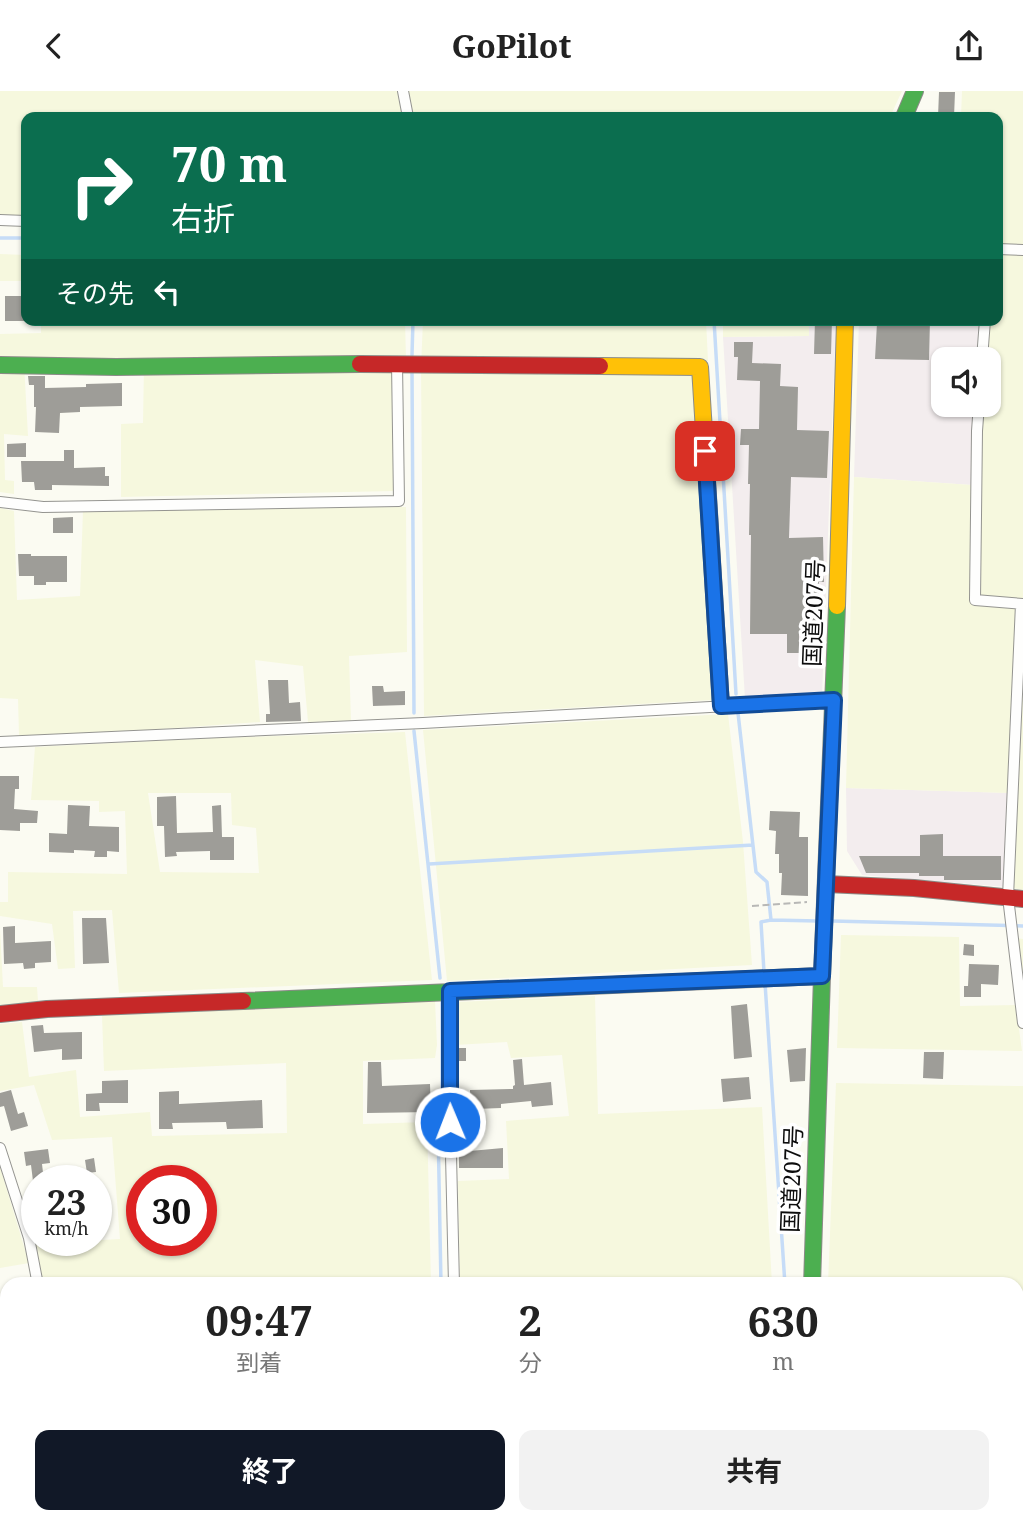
<!DOCTYPE html>
<html lang="ja">
<head>
<meta charset="utf-8">
<style>
	:root { --surface:#fff; --page:#f2f2f2; --text:#222; --muted:#767676; --accent:#111827 }
	body { margin:0; font-family:"Noto Serif","Noto Sans JP",serif; background:var(--page); color:var(--text); height:100vh; display:flex; flex-direction:column; font-size:26px; white-space:nowrap }
	* { box-sizing:border-box; margin:0 }
	p { font-size:23px; color:var(--muted) }
	.icon { flex:none; width:38px; height:38px; fill:none; stroke:currentColor; stroke-width:2; stroke-linecap:round; stroke-linejoin:round }
	.map { position:relative; flex:1; overflow:hidden }
	.side { position:absolute; left:0px; top:1186px; width:1024px; height:247px; display:flex; flex-direction:column; background:var(--surface); border-radius:21px 21px 0 0; box-shadow:0 2px 5px #0004 }
	.side>* { flex:none }
	.banner { position:absolute; left:21px; top:21px; width:982px; height:214px; border-radius:14px; box-shadow:0 2px 5px #0004; background:#0b6e4f; color:#fff; overflow:hidden }
	.fabs { position:absolute; left:931px; top:256px; display:grid; gap:14px }
	.fabs a { display:grid; place-items:center; width:70px; height:70px; border-radius:14px; background:var(--surface); box-shadow:0 2px 5px #0004; font-size:35px }
	.speed { position:absolute; left:21px; top:1074px; display:flex; gap:14px; font-size:35px; font-weight:700; text-align:center }
	.speed>* { display:grid; place-content:center; width:91px; height:91px; border-radius:50%; background:var(--surface); box-shadow:0 2px 5px #0004; line-height:1 }
	.speed small { font-size:18px; font-weight:400 }
	.speed .limit { border:10px solid #d22; background:#fff; color:#111 }
	.pin { position:absolute; display:grid; place-items:center; width:60px; height:60px; color:#fff; margin:-30px; border-radius:14px; box-shadow:0 4px 10px #0006 }
	.me { position:absolute; width:77px; margin:-38px; rotate:359deg; stroke-linejoin:round; filter:drop-shadow(0 0 5px #0008) }
	.turn { display:flex; align-items:center; gap:24px; height:147px; padding:0 35px; font-size:32px }
	.turn .icon { width:91px; height:91px; stroke-width:2.5 }
	.turn b { display:block; font-size:49px; line-height:60px }
	.then { display:flex; align-items:center; height:66px; padding:0 35px; background:#0003; gap:14px; font-size:26px }
	.eta { display:flex; justify-content:space-evenly; align-items:center; height:119px; text-align:center }
	.eta b { font-size:42px; font-weight:700; line-height:49px }
	.button { display:flex; gap:14px; margin-top:auto; padding:14px 35px }
	.button a { flex:1; height:80px; border-radius:14px; background:var(--accent); color:#fff; font-size:28px; font-weight:700; line-height:80px; text-align:center }
	.button a+a { background:var(--page); color:var(--text) }
	header { display:flex; justify-content:space-between; align-items:center; height:91px; padding:0 35px; background:var(--surface); font-size:32px; font-weight:700 }
	.map>svg:first-child { display:block }
</style>
</head>
<body>
<header><svg class="icon" aria-label="back" viewBox="0 0 24 24"><path d="M15 5l-7 7 7 7"/></svg>GoPilot<svg class="icon" aria-label="share" viewBox="0 0 24 24"><path d="M12 15V3M7 8l5-5 5 5M5 13v7h14v-7"/></svg></header>
<div class="map">
<svg width="1023" height="1432" viewBox="0 0 1023 1432">
	<rect width="100%" height="100%" fill="#fbfbf2"/>
	<path fill="#f3edee" d="M 809,229 L 836,229 L 822,605 L 745,608 L 723,246 L 809,245 Z
		M 859,229 L 981,229 L 979,268 L 943,268 L 943,313 L 976,313 L 972,394 L 854,386 Z
		M 846,697 L 1011,702 L 1006,796 L 862,784 L 847,760 Z"/>
	<path fill="#f6f8de" fill-rule="evenodd" d="M 0,0 L 902,0 L 890,26 L 26,26 L 26,125 L 0,125 Z
		M 962,0 L 1023,0 L 1023,799 L 1006,796 L 1010,702 L 846,697 L 854,386 L 972,394 L 976,313 L 989,313 L 989,268 L 979,268 L 981,229 L 998,229 L 998,26 L 961,26 Z
		M 0,163 L 26,164 L 26,190 L 0,190 Z
		M 41,229 L 405,229 L 406,268 L 394,267 L 394,400 L 121,406 L 121,333 L 143,332 L 144,274 L 24,272 L 28,345 L 4,343 L 5,389 L 14,390 L 14,403 L 0,401 L 0,243 L 41,242 Z
		M 423,229 L 706,229 L 708,270 L 695,272 L 713,609 L 424,625 L 421,276 Z
		M 723,229 L 809,229 L 809,245 L 723,246 Z
		M 406,416 L 407,561 L 349,565 L 351,630 L 308,631 L 303,575 L 255,569 L 260,631 L 36,647 L 19,644 L 18,608 L 0,607 L 0,417 L 14,420 L 17,509 L 80,505 L 83,419 L 121,417 Z
		M 728,623 L 743,751 L 752,874 L 447,890 L 423,639 Z
		M 405,641 L 432,889 L 119,902 L 112,819 L 73,820 L 75,877 L 58,878 L 52,833 L 0,825 L 0,811 L 8,811 L 8,781 L 127,783 L 125,720 L 99,721 L 99,710 L 31,709 L 35,656 L 214,647 ZM 148,702 L 231,702 L 232,734 L 256,737 L 259,782 L 160,781 Z
		M 0,838 L 3,896 L 37,896 L 38,910 L 0,914 Z
		M 841,844 L 959,846 L 960,915 L 1016,914 L 1008,846 L 1023,848 L 1023,938 L 1019,938 L 1022,960 L 837,957 Z
		M 595,905 L 598,1023 L 762,1016 L 772,1193 L 460,1193 L 458,1090 L 509,1088 L 506,1030 L 569,1025 L 562,964 L 511,967 L 507,951 L 455,954 L 455,911 Z
		M 435,910 L 437,954 L 435,967 L 363,970 L 363,1033 L 427,1031 L 431,1193 L 43,1193 L 35,1153 L 120,1148 L 112,1046 L 52,1049 L 34,994 L 0,1000 L 0,933 L 22,931 L 29,986 L 76,979 L 80,1026 L 150,1021 L 152,1045 L 287,1042 L 286,972 L 104,980 L 102,925 ZM 142,1090 L 201,1090 L 201,1150 L 142,1150 Z
		M 836,992 L 1023,995 L 1023,1301 L 1017,1301 L 1017,1194 L 828,1193 Z
		M 0,1076 L 29,1172 L 0,1177 Z
		M 1023,1310 L 1023,1394 L 1017,1394 L 1017,1364 L 1022,1364 L 1020,1311 Z
		M 137,1426 L 201,1426 L 202,1432 L 138,1432 Z
		M 210,1426 L 437,1426 L 437,1432 L 211,1432 Z
		M 464,1426 L 747,1426 L 746,1432 L 465,1432 Z
		M 810,1426 L 979,1426 L 979,1432 L 809,1432 Z"/>
	<g fill="none" stroke-linecap="round" stroke-linejoin="round">
		<path stroke="#c6dcf7" stroke-width="3.5" d="M 0,147 L 26,147
			M 714,229 L 736,603
			M 412,264 L 413,229
			M 412,279 L 414,622
			M 738,622 L 756,781 L 767,791 L 771,829
			M 414,640 L 440,887
			M 429,773 L 753,754
			M 833,830 L 1023,835
			M 764,881 L 761,831 L 771,829 L 818,830
			M 765,892 L 785,1194
			M 441,1194 L 438,1034 L 442,1027 L 442,909
			M 0,1384 L 7,1383
			M 446,1426 L 446,1432
			M 14,1432 L 14,1426
			M 761,1432 L 762,1426
			M 802,1432 L 802,1426"/>
	</g>
	<path fill="#9e9d98" d="M 939,1 L 955,1 L 954,26 L 938,26 Z
		M 5,205 L 26,205 L 26,230 L 5,230 Z
		M 815,229 L 832,229 L 831,263 L 814,263 Z
		M 915,229 L 930,229 L 929,269 L 875,268 L 877,232 L 915,233 Z
		M 734,251 L 753,251 L 752,272 L 781,273 L 780,295 L 798,296 L 797,339 L 829,340 L 827,387 L 791,386 L 789,447 L 823,446 L 824,491 L 819,491 L 818,543 L 799,543 L 799,562 L 787,562 L 787,543 L 750,543 L 751,444 L 749,444 L 750,393 L 748,393 L 749,354 L 740,354 L 741,338 L 759,338 L 760,290 L 737,289 L 738,266 L 734,266 Z
		M 28,285 L 45,285 L 45,297 L 86,296 L 86,293 L 122,292 L 122,315 L 80,316 L 80,321 L 60,322 L 59,342 L 35,341 L 36,316 L 34,316 L 34,294 L 29,294 Z
		M 26,352 L 26,366 L 7,366 L 7,353 Z
		M 64,359 L 74,359 L 74,377 L 105,376 L 105,385 L 109,385 L 109,395 L 52,394 L 52,399 L 35,399 L 34,391 L 22,391 L 21,370 L 64,370 Z
		M 73,426 L 73,442 L 53,442 L 53,427 Z
		M 18,463 L 31,463 L 31,465 L 67,465 L 67,491 L 46,491 L 46,494 L 34,494 L 34,485 L 19,485 Z
		M 268,589 L 288,589 L 289,612 L 300,611 L 301,630 L 266,631 L 266,623 L 270,623 Z
		M 372,595 L 383,595 L 384,601 L 405,600 L 405,614 L 373,615 Z
		M 0,685 L 19,685 L 19,698 L 15,698 L 14,718 L 38,720 L 37,732 L 20,732 L 20,740 L 0,739 Z
		M 176,705 L 177,742 L 213,741 L 212,715 L 221,714 L 222,746 L 234,746 L 234,769 L 210,769 L 210,760 L 176,761 L 177,765 L 165,766 L 164,735 L 157,735 L 157,706 Z
		M 68,714 L 90,715 L 89,735 L 119,736 L 119,761 L 107,760 L 107,766 L 94,766 L 95,760 L 74,759 L 74,762 L 49,761 L 49,742 L 67,743 Z
		M 770,720 L 800,721 L 799,746 L 808,746 L 808,805 L 781,804 L 782,782 L 779,782 L 779,763 L 775,763 L 776,740 L 769,739 Z
		M 943,743 L 943,765 L 1001,765 L 1001,789 L 944,789 L 944,785 L 919,785 L 919,782 L 866,782 L 859,765 L 920,765 L 920,744 Z
		M 82,827 L 106,827 L 109,872 L 83,873 Z
		M 15,835 L 15,852 L 51,850 L 51,871 L 35,872 L 35,877 L 24,878 L 23,872 L 4,873 L 3,836 Z
		M 964,853 L 974,854 L 974,865 L 963,864 Z
		M 969,873 L 999,874 L 998,894 L 981,893 L 981,906 L 964,906 L 964,895 L 968,895 Z
		M 747,913 L 752,966 L 734,968 L 731,915 Z
		M 43,934 L 44,942 L 82,941 L 82,968 L 62,969 L 62,958 L 34,961 L 31,935 Z
		M 457,957 L 466,957 L 466,970 L 457,970 Z
		M 806,957 L 805,990 L 790,991 L 787,959 Z
		M 924,961 L 944,961 L 943,988 L 923,987 Z
		M 522,968 L 524,994 L 551,991 L 553,1014 L 532,1016 L 531,1010 L 501,1013 L 501,1017 L 475,1018 L 475,1021 L 465,1021 L 465,1002 L 470,1002 L 470,999 L 513,998 L 513,995 L 515,994 L 513,969 Z
		M 368,971 L 381,971 L 382,995 L 430,993 L 431,1021 L 367,1022 Z
		M 749,986 L 751,1008 L 723,1011 L 721,988 Z
		M 128,989 L 128,1012 L 99,1012 L 100,1020 L 86,1020 L 86,1003 L 102,1002 L 102,990 Z
		M 11,999 L 18,1023 L 24,1021 L 28,1035 L 11,1040 L 4,1015 L 0,1016 L 0,1002 Z
		M 179,1000 L 179,1013 L 262,1009 L 263,1037 L 227,1038 L 226,1031 L 172,1032 L 173,1038 L 159,1038 L 159,1001 Z
		M 503,1057 L 503,1077 L 459,1077 L 459,1061 Z
		M 48,1058 L 50,1072 L 42,1073 L 44,1090 L 33,1090 L 31,1074 L 26,1075 L 24,1061 Z
		M 94,1067 L 96,1081 L 87,1082 L 85,1069 Z"/>
	<g fill="none" stroke-linecap="round" stroke-linejoin="round">
		<defs>
			<path id="street" d="M 403,0 L 408,26
				M 0,129 L 26,130
				M 998,158 L 1023,159
				M 982,268 L 985,229
				M 979,313 L 977,340 L 975,509 L 1023,513
				M 0,411 L 43,416 L 399,410 L 397,272
				M 1021,513 L 1008,806 L 1023,932
				M 0,651 L 423,632 L 834,609
				M 450,900 L 449,977 L 454,1194
				M 0,1057 L 29,1147 L 38,1194
				M 0,1233 L 7,1232
				M 206,1426 L 207,1432
				M 460,1426 L 460,1432
				M 30,1432 L 30,1426"/>
			<path id="fast" d="M 904,26 L 915,0
				M 0,274 L 116,276 L 360,273
				M 243,910 L 822,885
				M 812,1194 L 822,885 L 837,515
				M 786,1432 L 787,1426"/>
			<path id="slow" d="M 600,275 L 700,276 L 721,615
				M 837,515 L 845,229"/>
			<path id="jam" d="M 360,273 L 600,275
				M 826,793 L 914,797 L 1023,808
				M 0,923 L 47,918 L 243,910"/>
		</defs>
		<use href="#street" stroke="#949490" stroke-width="12"/>
		<use href="#fast" stroke="#8b8b87" stroke-width="18"/>
		<use href="#slow" stroke="#8b8b87" stroke-width="18"/>
		<use href="#jam" stroke="#8b8b87" stroke-width="18"/>
		<path stroke="#b8b8b6" stroke-width="2" stroke-dasharray="7 3.5" stroke-linecap="butt" d="M 752,815 L 807,811"/>
		<use href="#street" stroke="#fefefd" stroke-width="10"/>
		<use href="#fast" stroke="#4caf50" stroke-width="16"/>
		<use href="#slow" stroke="#ffc107" stroke-width="16"/>
		<use href="#jam" stroke="#c62828" stroke-width="16"/>
	</g>
	<g fill="none" stroke-linecap="round" stroke-linejoin="round">
		<defs>
			<path id="route" d="M 450,1031 L 450,900 L 822,885 L 834,609 L 721,615 L 705,360"/>
		</defs>
		<use href="#route" stroke="#114b97" stroke-width="18"/>
		<use href="#route" stroke="#1a73e8" stroke-width="12"/>
	</g>
	<g text-anchor="middle" stroke-width="7" stroke-linejoin="round" paint-order="stroke">
		<g font-size="23" fill="#0d0d0d" stroke="#fff">
			<text transform="translate(814 522) rotate(-88)" y="8">国道207号</text>
			<text transform="translate(792 1088) rotate(-88)" y="8">国道207号</text>
		</g>
	</g>
</svg>
<div class="fabs">
<a><svg class="icon" aria-label="sound" viewBox="0 0 24 24"><path d="M4 9h4l5-4v14l-5-4H4zM17 9q2 3 0 6"/></svg></a>
</div>
<div class="speed"><div>23<small>km/h</small></div><div class="limit">30</div></div>
<div class="pin" style="left:705px;top:360px;background:#d93025"><svg class="icon" aria-label="arrive" viewBox="0 0 24 24"><path d="M6 21V4h12l-3 4 3 4H6"/></svg></div>
<svg class="me" style="left:450px;top:1031px" viewBox="-20 -20 40 40"><circle r="17" fill="#1a73e8" stroke="#fff" stroke-width="3"/><path d="M0-11L8 9 0 5-8 9z" fill="#fff"/></svg>
<div class="banner">
<div class="turn"><svg class="icon" aria-label="right" viewBox="0 0 24 24"><path d="M7 20v-9h11M14 6l5 5-5 5"/></svg><div><b>70 m</b>右折</div></div>
<div class="then">その先<svg class="icon" aria-label="left" viewBox="0 0 24 24"><path d="M17 20v-9H6M10 6l-5 5 5 5"/></svg></div>
</div>
<section class="side">
<div class="eta">
<div><b>09:47</b><p>到着</p></div>
<div><b>2</b><p>分</p></div>
<div><b>630</b><p>m</p></div>
</div>
<div class="button"><a>終了</a><a>共有</a></div>
</section>
</div>
</body>
</html>
